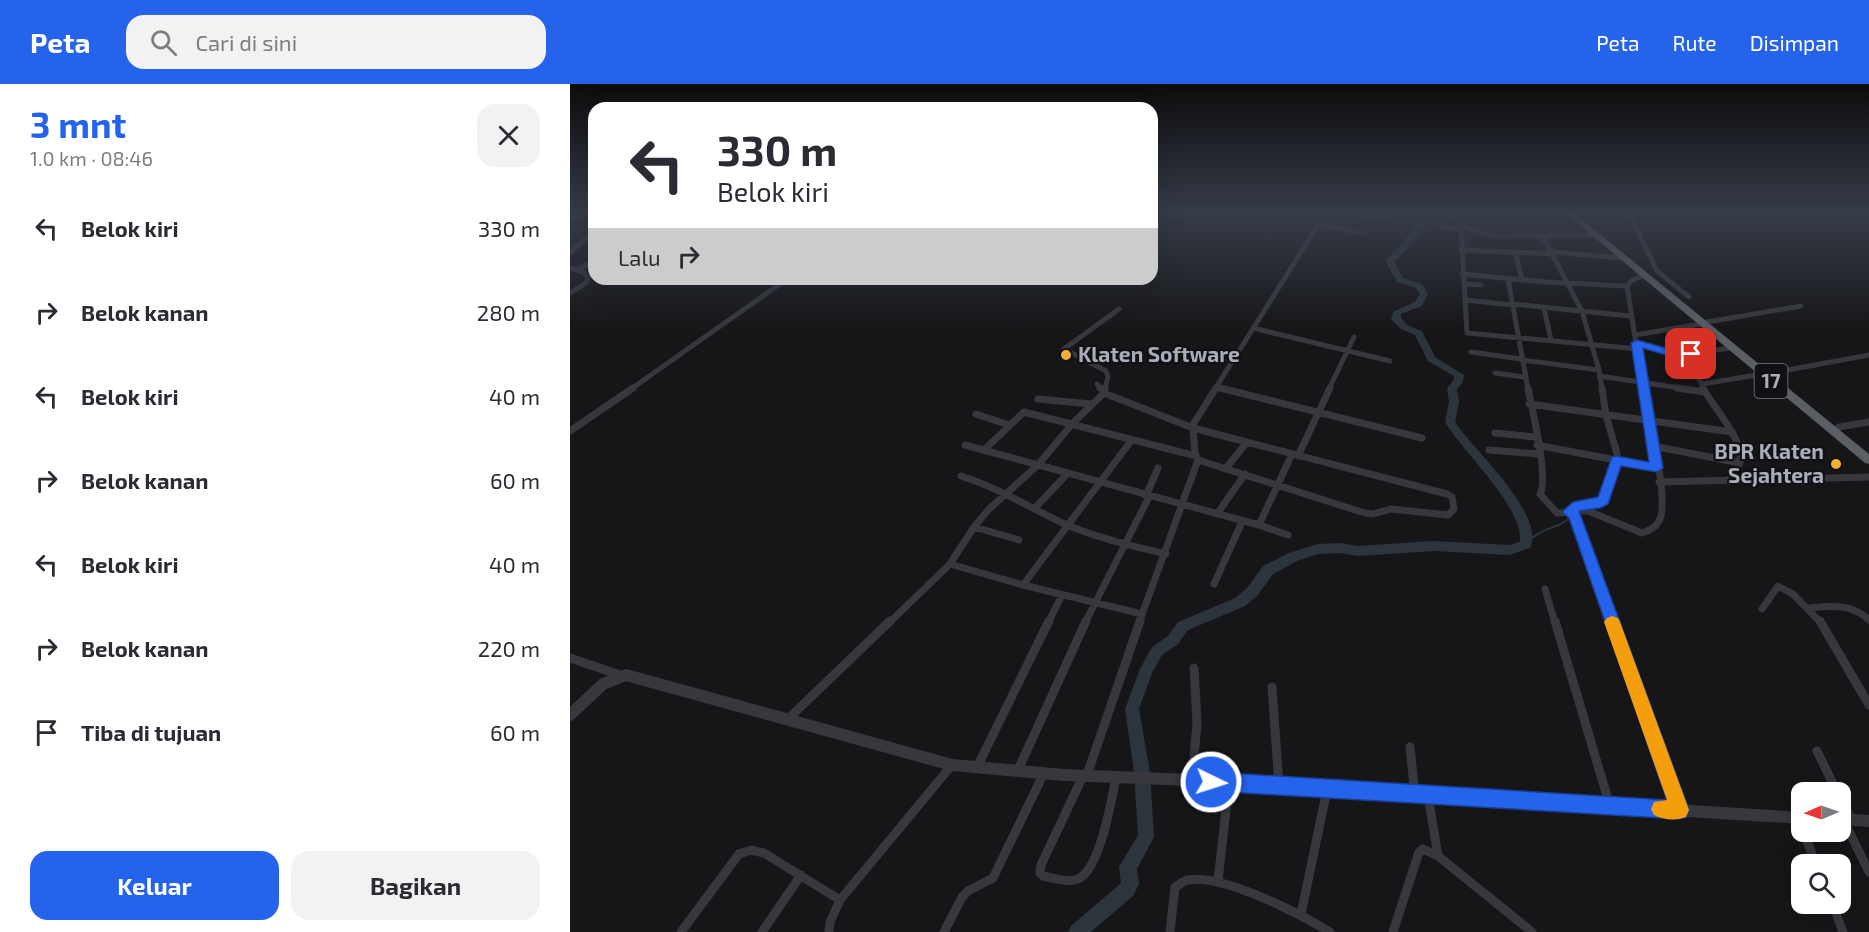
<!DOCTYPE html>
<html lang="id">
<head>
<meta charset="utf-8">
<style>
	:root { --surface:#fff; --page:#f2f2f3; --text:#2b2b33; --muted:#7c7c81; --accent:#2563eb }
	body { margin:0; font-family:"Exo 2",sans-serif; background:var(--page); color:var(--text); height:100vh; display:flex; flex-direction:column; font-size:22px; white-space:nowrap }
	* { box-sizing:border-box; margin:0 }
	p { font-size:20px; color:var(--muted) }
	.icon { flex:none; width:33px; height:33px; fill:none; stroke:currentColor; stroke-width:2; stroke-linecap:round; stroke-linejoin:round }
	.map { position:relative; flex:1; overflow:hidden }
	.drawer { display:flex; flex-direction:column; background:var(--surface); width:570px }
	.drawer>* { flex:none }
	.hud { position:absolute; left:18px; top:18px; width:570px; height:183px; border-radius:18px; box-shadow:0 6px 24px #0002; background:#fff; color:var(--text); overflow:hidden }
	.needle { width:39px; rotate:268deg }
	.fabs { position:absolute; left:1221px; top:698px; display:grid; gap:12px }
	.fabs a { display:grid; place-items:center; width:60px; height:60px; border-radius:12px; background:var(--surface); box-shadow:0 6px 24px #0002; font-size:30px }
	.pin { position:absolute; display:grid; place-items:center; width:51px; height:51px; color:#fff; margin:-26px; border-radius:12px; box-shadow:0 3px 9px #0006 }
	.me { position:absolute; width:66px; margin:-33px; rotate:94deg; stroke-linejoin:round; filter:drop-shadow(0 0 4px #0008) }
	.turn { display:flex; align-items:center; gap:21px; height:126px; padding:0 30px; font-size:27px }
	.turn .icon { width:78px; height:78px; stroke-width:2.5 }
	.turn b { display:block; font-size:42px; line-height:51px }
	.then { display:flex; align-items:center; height:57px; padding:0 30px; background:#0003; gap:12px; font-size:22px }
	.round { display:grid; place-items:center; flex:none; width:63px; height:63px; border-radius:18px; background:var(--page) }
	.headline { display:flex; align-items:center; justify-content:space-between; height:102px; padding:0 30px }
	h1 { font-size:36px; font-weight:700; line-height:45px; color:var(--accent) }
	.cta { display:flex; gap:12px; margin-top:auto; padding:12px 30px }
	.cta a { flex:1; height:69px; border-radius:18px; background:var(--accent); color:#fff; font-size:24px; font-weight:700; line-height:69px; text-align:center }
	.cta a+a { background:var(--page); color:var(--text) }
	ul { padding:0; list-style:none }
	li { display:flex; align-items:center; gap:18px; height:84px; padding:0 30px }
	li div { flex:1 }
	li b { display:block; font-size:22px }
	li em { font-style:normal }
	header { display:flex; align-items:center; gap:36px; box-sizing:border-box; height:84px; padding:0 30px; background:var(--accent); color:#fff }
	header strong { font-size:28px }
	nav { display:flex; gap:33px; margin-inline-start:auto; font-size:21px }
	.search { width:420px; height:54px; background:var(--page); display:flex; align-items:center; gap:15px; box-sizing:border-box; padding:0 21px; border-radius:18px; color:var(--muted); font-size:22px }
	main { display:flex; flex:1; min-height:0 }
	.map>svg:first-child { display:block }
</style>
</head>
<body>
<header>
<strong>Peta</strong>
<div class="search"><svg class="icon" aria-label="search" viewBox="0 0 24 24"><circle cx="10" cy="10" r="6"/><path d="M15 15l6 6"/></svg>Cari di sini</div>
<nav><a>Peta</a><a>Rute</a><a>Disimpan</a></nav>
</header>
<main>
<section class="drawer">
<div class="headline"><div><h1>3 mnt</h1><p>1.0 km · 08:46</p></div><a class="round"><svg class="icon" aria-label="close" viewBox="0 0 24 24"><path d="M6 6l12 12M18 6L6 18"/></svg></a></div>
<ul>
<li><svg class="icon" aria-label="left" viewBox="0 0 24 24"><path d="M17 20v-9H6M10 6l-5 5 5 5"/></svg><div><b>Belok kiri</b></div><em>330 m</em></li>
<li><svg class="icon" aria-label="right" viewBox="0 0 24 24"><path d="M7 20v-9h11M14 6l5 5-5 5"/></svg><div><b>Belok kanan</b></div><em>280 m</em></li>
<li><svg class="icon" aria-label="left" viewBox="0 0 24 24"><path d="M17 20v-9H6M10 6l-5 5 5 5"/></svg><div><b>Belok kiri</b></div><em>40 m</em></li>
<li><svg class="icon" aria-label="right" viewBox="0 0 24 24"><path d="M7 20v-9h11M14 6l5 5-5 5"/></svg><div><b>Belok kanan</b></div><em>60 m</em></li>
<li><svg class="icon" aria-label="left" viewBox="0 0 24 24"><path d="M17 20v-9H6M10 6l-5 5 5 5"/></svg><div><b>Belok kiri</b></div><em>40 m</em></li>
<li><svg class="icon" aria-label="right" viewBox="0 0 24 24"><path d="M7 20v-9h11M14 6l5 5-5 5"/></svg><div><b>Belok kanan</b></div><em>220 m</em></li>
<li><svg class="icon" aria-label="arrive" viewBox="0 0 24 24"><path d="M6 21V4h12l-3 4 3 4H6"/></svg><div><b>Tiba di tujuan</b></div><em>60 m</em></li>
</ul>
<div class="cta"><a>Keluar</a><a>Bagikan</a></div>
</section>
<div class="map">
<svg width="1299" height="848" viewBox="0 0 1299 848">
	<rect width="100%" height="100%" fill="#161618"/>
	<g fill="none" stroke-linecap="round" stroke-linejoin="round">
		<path stroke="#2c353c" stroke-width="1.5" d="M 1,132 L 5,129"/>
		<path stroke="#2c353c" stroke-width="2" d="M 958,458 C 972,442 991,445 1002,431"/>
		<path stroke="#2c353c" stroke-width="5" d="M 593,129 L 604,132 L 613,129"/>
		<path fill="#2c353c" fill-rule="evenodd" d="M 867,129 L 877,129 L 856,140 L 834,169 L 824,177 L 833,194 L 852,200 L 858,210 L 852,222 L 831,230 L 831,234 L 837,241 L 852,247 L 865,273 L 894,291 L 893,298 L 887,305 L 889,318 L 885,338 C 904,367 976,430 960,464 L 939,471 L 864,467 L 787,472 L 770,469 L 748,470 L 727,477 L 703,490 L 687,512 L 675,522 L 618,546 L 608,560 L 592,571 L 583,587 L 569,625 L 580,688 L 584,753 L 567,785 L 569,800 L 563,812 L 521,848 L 498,848 L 501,842 L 551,799 L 549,783 L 568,751 L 564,688 L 555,625 L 570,585 L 582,563 L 598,552 L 608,538 L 665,514 L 677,504 L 693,482 L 719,469 L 748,460 L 770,459 L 787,462 L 864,457 L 939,461 L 950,458 C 953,422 894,370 875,338 L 879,318 L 877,304 L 883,297 L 884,292 L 858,277 L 845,251 L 831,245 L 821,235 L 824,227 L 845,218 L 850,210 L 846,204 L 827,198 L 815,176 L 828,165 L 850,136 Z"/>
		<path stroke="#37383d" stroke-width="5" d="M 876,129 L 891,142 L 897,249 L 1068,265
			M 1059,129 L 1087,187 L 1119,213
			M 2,134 L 24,131
			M 865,139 L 873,143 L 890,145
			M 748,141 L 794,149
			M 891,142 L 922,152 L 1026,151
			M 973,153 L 1012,227 L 1029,286 L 1032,305
			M 891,166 L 984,170
			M 982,168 L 1052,174
			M 0,169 L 24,147
			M 946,169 L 952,196
			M 0,184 L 13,188 L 18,194 L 16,199 L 0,209
			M 7,186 L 24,177
			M 892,190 L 977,198 L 1057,202
			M 1073,192 L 1062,196 L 1057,202 L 1073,305
			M 938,195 L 958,305
			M 895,200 L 911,201
			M 895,216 L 943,221
			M 943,220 L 1060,232
			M 974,224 L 981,256
			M 1137,238 L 1231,222
			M 683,244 L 820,277
			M 1065,251 L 1131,240
			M 1067,259 L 1119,276 L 1134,305
			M 901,268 L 951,275
			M 1109,271 L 1161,264
			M 952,276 L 1029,286
			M 925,289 L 954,293
			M 1202,289 L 1299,271
			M 1029,292 L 1117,305
			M 527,300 L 532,305
			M 1132,300 L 1193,290
			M 647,303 L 656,305
			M 61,305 L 217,195
			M 535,305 L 538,293 L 536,287 L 494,265 L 549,225
			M 645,305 L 750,138 L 819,134 L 820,129
			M 759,305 L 784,253"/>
		<path stroke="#37383d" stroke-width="7" d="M 530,304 L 534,308
			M 650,304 L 852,354
			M 958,304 C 962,325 979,394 970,410 L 987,429 C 994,430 1025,420 1033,416 L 1044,390 L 1047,370 L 1036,331 L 1032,304
			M 1107,304 L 1135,308
			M 1133,304 C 1143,324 1177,357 1169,381 C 1167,387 1161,392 1158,397
			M 534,309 L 623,344 L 877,410 L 882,413 L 884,425 L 878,431 L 821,425 L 803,430 L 795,429 L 628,376
			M 468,315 L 521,320
			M 959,320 L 1162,348
			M 406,330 L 439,341
			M 622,342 L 646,304
			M 1269,343 L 1299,338
			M 0,347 L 63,304
			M 925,349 L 965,353
			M 395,361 L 689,441 L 718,451
			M 967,361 L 1087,384
			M 1083,362 L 1170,379
			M 414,366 L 454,328 L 626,372
			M 919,366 L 969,370
			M 728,372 L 760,304
			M 657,383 L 677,358
			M 391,392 C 431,405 460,424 497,441 C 528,454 563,462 596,470
			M 1089,398 L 1299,393
			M 576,412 L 588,384
			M 465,424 L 498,389
			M 1001,429 L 1004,431 L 1042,539
			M 647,430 L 675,390
			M 1004,431 L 1010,427 L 1018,427 L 1072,449 C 1080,446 1087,443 1090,435 C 1099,413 1078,331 1073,304
			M 689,441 L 722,370
			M 404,443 L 449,456
			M 380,480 L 453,501 L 561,357
			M 644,500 L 672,438
			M 453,501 L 572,530
			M 975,505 L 985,539
			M 1238,524 C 1260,522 1282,519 1299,536
			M 1192,525 L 1208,502 L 1223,510 L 1251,539
			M 319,539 L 380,480 L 404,443 L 419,425 L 468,381 L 502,340 L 534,309 L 535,304
			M 478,539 L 492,511
			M 515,539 L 579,413
			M 569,539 L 628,376 L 625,369 L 623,344"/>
		<path stroke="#37383d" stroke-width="9" d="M 985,537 L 1040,722
			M 1042,537 L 1109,726
			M 1250,537 L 1299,621
			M 0,574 L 50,591
			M 702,603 L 709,702
			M 218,635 L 320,537
			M 840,663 L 845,711
			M 1247,667 L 1267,708
			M 407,683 L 479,537
			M 448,686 L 516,537
			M 517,691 L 570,537
			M 513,692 L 471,781 L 470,789 L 473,792 C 483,794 500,800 510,794 C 531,781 541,717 546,694
			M 622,696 L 627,639 L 624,584
			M 858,711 L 868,772
			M 1270,714 L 1282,736
			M 1273,735 L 1299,788
			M 1233,747 L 1246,780
			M 648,797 L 659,699
			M 1262,819 L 1273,848
			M 731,830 L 757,706
			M 111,848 L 169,770 L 181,766 L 194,769 L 270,816
			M 192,848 L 231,791
			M 259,848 L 260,838 L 270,816 L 382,681
			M 374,848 L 392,813 L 398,807 L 423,794 L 474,689
			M 600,848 L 605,803 C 609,801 613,797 617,796 C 652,789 730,830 760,848
			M 823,848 L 849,768 L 853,765 L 868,772 L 962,848"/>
		<path stroke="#37383d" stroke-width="12" d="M 0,631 L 33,600 L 56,591 L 382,681 L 494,691 L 622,696 L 1232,734
			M 1270,735 L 1299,737"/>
		<path fill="#5b5e65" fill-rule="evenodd" d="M 995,129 L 1004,129 L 1299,370 L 1299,380 L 1295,379 Z"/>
	</g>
	<linearGradient id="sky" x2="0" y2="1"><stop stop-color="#0c0c0d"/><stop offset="0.52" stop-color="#363c48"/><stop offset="1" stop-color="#363c48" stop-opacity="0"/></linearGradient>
	<rect width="1299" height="248" fill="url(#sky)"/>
	<path fill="#2563eb" stroke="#184099" stroke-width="1.5" d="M 1067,256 L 1109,268 L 1121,266 L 1127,270 L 1125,272 L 1109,275 L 1073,264 L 1093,384 L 1087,388 L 1051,382 L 1038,420 L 1030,424 L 1009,427 L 1119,726 L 1116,733 L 1109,735 L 641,707 L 634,704 L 632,698 L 634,691 L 641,688 L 1097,716 L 999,434 L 992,428 L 1003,418 L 1028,413 L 1042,373 L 1046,372 L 1079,378 L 1061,259 Z"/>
	<path fill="#f59e0b" d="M 1042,532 L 1048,534 L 1050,538 L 1119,726 L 1116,733 C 1106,737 1094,736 1084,731 L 1081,725 L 1084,718 L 1097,716 L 1034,538 L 1037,534 Z"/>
	<g fill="#f2b134" stroke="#111113" stroke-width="2">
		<circle cx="496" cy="271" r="6"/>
		<circle cx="1266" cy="380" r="6"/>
	</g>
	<g text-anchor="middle" stroke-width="4.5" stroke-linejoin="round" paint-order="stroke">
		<rect fill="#111113" stroke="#7b7e86" stroke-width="1.5" x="1184.5" y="280" width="33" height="34" rx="4.5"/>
		<g font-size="20" font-weight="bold" fill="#a8adb8">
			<text x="1201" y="304">17</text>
		</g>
		<g font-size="21" font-weight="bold" fill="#a8adb8" stroke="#111113" text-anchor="start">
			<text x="508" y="278">Klaten Software</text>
			<text x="1254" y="375" text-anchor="end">BPR Klaten<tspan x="1254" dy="24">Sejahtera</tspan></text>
		</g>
	</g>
</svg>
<div class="fabs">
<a><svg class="needle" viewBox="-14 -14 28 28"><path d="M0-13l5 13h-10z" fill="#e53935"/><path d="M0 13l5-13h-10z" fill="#7c7c81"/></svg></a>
<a><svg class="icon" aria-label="search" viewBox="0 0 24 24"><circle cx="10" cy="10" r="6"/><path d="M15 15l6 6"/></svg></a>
</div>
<div class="pin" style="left:1121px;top:270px;background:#d93025"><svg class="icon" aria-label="arrive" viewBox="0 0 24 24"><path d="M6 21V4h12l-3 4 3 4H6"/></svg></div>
<svg class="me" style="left:641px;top:698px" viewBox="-20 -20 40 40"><circle r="17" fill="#2563eb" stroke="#fff" stroke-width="3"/><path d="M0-11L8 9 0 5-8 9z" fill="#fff"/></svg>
<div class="hud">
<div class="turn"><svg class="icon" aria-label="left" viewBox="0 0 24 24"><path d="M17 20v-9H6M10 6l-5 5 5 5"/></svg><div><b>330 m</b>Belok kiri</div></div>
<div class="then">Lalu<svg class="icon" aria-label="right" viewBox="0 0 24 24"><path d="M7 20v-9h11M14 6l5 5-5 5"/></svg></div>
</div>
</div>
</main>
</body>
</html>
